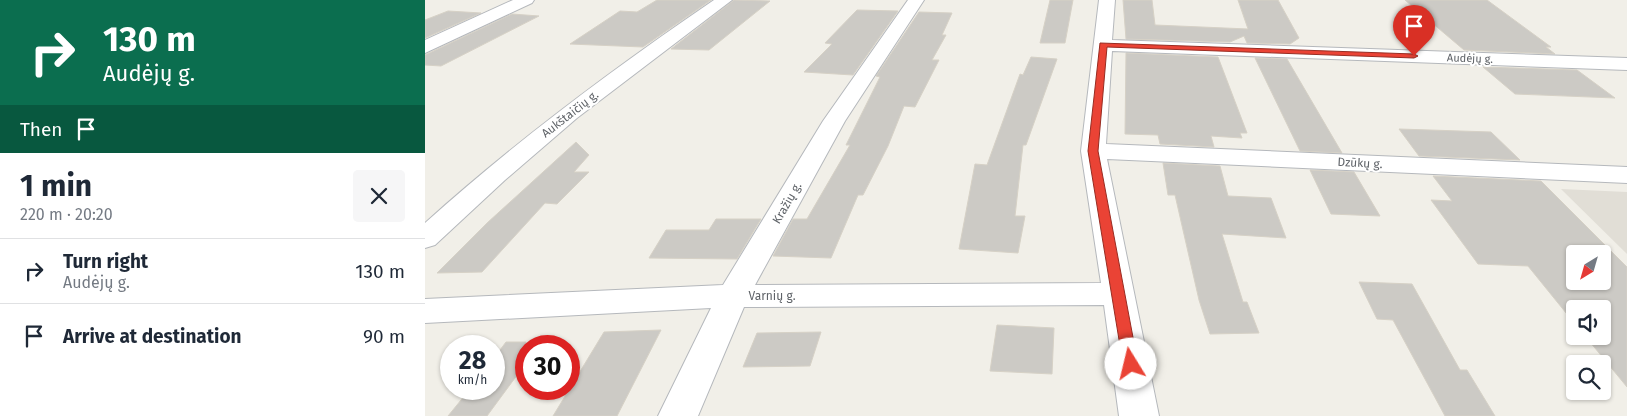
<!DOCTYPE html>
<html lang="en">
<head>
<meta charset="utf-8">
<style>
	:root { --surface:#fff; --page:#f6f6f7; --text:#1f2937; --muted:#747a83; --line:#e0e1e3 }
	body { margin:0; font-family:"Fira Sans",sans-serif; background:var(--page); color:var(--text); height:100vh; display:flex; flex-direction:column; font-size:19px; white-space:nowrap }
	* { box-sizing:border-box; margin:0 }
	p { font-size:16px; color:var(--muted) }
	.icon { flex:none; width:28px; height:28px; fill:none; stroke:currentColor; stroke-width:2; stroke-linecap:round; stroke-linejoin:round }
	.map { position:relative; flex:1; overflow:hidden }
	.panel { display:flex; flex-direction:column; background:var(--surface); width:425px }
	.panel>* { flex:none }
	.banner { background:#0b6e4f; color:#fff; overflow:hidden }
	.needle { width:32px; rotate:217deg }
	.fabs { position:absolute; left:1141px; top:245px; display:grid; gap:10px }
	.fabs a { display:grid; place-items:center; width:45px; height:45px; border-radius:5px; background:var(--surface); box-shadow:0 1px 4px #0004; font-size:25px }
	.speed { position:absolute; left:15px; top:335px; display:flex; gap:10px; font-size:25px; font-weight:700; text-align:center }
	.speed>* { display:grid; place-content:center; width:65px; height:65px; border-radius:50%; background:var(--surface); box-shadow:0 1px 4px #0004; line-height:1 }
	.speed small { font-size:12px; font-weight:400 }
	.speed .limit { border:8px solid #d22; background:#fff; color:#111 }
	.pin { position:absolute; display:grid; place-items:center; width:42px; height:42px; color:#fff; margin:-51px -21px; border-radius:50% 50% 50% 0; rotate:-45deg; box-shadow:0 0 5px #0007 }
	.pin .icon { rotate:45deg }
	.me { position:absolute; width:55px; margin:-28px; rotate:351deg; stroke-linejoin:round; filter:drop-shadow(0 0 4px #0008) }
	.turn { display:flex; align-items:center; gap:18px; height:105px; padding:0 20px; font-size:22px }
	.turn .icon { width:65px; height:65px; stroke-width:2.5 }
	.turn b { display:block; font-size:35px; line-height:42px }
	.then { display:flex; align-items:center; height:48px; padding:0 20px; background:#0003; gap:10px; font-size:19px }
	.round { display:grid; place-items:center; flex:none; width:52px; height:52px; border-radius:5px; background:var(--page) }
	.head { display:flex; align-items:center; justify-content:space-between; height:85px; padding:0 20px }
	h1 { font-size:30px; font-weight:700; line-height:38px }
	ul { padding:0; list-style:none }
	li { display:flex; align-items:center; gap:15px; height:65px; padding:0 20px; border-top:1px solid var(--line) }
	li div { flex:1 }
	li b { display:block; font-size:19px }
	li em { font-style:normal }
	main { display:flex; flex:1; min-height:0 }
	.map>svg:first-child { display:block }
</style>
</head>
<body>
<main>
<section class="panel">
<div class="banner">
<div class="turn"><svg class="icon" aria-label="right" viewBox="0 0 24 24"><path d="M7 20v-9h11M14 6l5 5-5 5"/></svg><div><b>130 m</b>Audėjų g.</div></div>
<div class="then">Then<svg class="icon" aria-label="arrive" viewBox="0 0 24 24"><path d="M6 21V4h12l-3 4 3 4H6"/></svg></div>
</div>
<div class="head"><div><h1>1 min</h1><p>220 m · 20:20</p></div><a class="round"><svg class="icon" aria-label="close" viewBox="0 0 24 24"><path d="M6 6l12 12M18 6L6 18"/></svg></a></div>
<ul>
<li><svg class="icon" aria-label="right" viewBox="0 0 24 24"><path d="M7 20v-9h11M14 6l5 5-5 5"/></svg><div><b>Turn right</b><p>Audėjų g.</p></div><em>130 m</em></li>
<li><svg class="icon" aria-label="arrive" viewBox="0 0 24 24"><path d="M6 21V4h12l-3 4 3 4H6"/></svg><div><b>Arrive at destination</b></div><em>90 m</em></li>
</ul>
</section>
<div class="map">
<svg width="1202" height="416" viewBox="0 0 1202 416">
	<rect width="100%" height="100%" fill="#f1efe8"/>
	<path fill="#e1ded6" d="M 1136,189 L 1202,192 L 1202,254 Z"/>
	<path fill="#cccac5" stroke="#d6d1c6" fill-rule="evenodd" d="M 232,0 L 286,0 L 218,47 L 145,44 L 195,11 L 212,12 Z
		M 309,0 L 345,1 L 284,50 L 246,49 Z
		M 625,0 L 648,0 L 640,43 L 615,43 Z
		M 698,0 L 727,0 L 730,25 L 823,29 L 813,0 L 853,0 L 874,38 L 865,44 L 822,43 L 819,36 L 805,42 L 701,39 Z
		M 980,0 L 1062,0 L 1126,47 L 1121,47 L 1130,54 L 1039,50 Z
		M 432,10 L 473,11 L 428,75 L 379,72 L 407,44 L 400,43 Z
		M 23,11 L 56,13 L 0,38 L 0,20 Z
		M 494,12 L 527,13 L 517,35 L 521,35 L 507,60 L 514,60 L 490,107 L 479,106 L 463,146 L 438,195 L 433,195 L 406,258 L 348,256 L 368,219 L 382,219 L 425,145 L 421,145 L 455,77 L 451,76 Z
		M 87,14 L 114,16 L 16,66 L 0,65 L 0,55 Z
		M 701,53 L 793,57 L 822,133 L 815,133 L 817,138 L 786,136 L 789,147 L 735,144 L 733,135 L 700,134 Z
		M 606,57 L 632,59 L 601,145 L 598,145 L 590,216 L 600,216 L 593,253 L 534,249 L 550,164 L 562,165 L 595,74 L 598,75 Z
		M 830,58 L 862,59 L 917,153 L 875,151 Z
		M 1058,67 L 1152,70 L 1190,98 L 1090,94 Z
		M 974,129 L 1066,132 L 1095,160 L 994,156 Z
		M 151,142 L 164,155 L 149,172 L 164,172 L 132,204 L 120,203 L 57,272 L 12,273 L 62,223 Z
		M 738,163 L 795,166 L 803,196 L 846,198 L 861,238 L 797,234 L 818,302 L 822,302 L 834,333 L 785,334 L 774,300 L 750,195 L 743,195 Z
		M 885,170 L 929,172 L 955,216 L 906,214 Z
		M 1008,176 L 1116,181 L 1202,267 L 1202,387 L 1160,336 L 1178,336 L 1178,309 L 1150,309 L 1150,324 L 1103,266 L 1053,264 L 1006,200 L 1027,201 ZM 1150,254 L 1178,254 L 1178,281 L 1150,281 Z
		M 291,219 L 336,219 L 312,259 L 224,258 L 241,230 L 284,230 Z
		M 934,282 L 987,284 L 1035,370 L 1042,370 L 1070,416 L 1020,416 L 968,320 L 952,319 Z
		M 572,325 L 629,328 L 627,374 L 565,371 Z
		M 236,330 L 192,416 L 128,416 L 179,332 Z
		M 396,332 L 385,366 L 318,367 L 332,333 Z
		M 81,342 L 101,342 L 101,363 L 62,416 L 23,416 L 45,389 L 69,389 L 69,358 Z"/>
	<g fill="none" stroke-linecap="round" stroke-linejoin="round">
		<defs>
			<path id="minor" d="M 88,0 L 109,0 L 107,3 L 0,53 L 0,40 Z
				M 289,0 L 307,0 L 152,118 L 80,180 L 10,245 L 0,248 L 0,223 C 91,141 188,69 289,0 Z
				M 483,0 L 499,0 L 420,121 L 330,285 L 676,283 L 656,151 L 674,0 L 690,0 L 687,40 L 1202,58 L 1202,70 L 687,51 L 681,144 L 1202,167 L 1202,183 L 682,159 L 734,416 L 694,416 L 679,305 L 319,307 L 273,416 L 233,416 L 286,308 L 0,323 L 0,299 L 298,285 L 398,121 Z"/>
		</defs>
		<use href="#minor" stroke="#b5b8bc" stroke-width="2"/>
		<use href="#minor" fill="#fff" fill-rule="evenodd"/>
	</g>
	<path fill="#ea4335" stroke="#982c22" d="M 675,43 L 989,54 L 993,56 L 989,58 L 682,47 L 673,151 L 713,364 L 711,368 L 706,369 L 700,368 L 698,364 L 663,151 Z"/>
	<g text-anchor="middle" stroke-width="4" stroke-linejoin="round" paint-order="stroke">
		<g font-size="11" fill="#5f6368" stroke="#fff">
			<text transform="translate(1045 58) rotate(2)" y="4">Audėjų g.</text>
		</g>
		<g font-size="12" fill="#5f6368" stroke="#fff">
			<text transform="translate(145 114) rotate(-38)" y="4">Aukštaičių g.</text>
			<text transform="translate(935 163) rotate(3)" y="4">Dzūkų g.</text>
			<text transform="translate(362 203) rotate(-60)" y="4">Kražių g.</text>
			<text x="347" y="300">Varnių g.</text>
		</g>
	</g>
</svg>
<div class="fabs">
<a><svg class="needle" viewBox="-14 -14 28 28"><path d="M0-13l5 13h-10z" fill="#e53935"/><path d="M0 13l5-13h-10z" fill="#747a83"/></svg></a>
<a><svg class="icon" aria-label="sound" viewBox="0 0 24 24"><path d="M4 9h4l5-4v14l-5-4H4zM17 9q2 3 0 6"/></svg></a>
<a><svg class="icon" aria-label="search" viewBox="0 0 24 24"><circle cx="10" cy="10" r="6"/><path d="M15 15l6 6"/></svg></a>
</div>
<div class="speed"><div>28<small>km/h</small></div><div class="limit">30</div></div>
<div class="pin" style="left:989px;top:56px;background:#d93025"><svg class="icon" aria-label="arrive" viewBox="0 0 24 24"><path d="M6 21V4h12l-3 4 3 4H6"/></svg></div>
<svg class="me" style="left:706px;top:364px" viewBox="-20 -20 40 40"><circle r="19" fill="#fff"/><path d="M0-13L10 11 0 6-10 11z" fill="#ea4335"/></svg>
</div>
</main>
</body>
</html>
